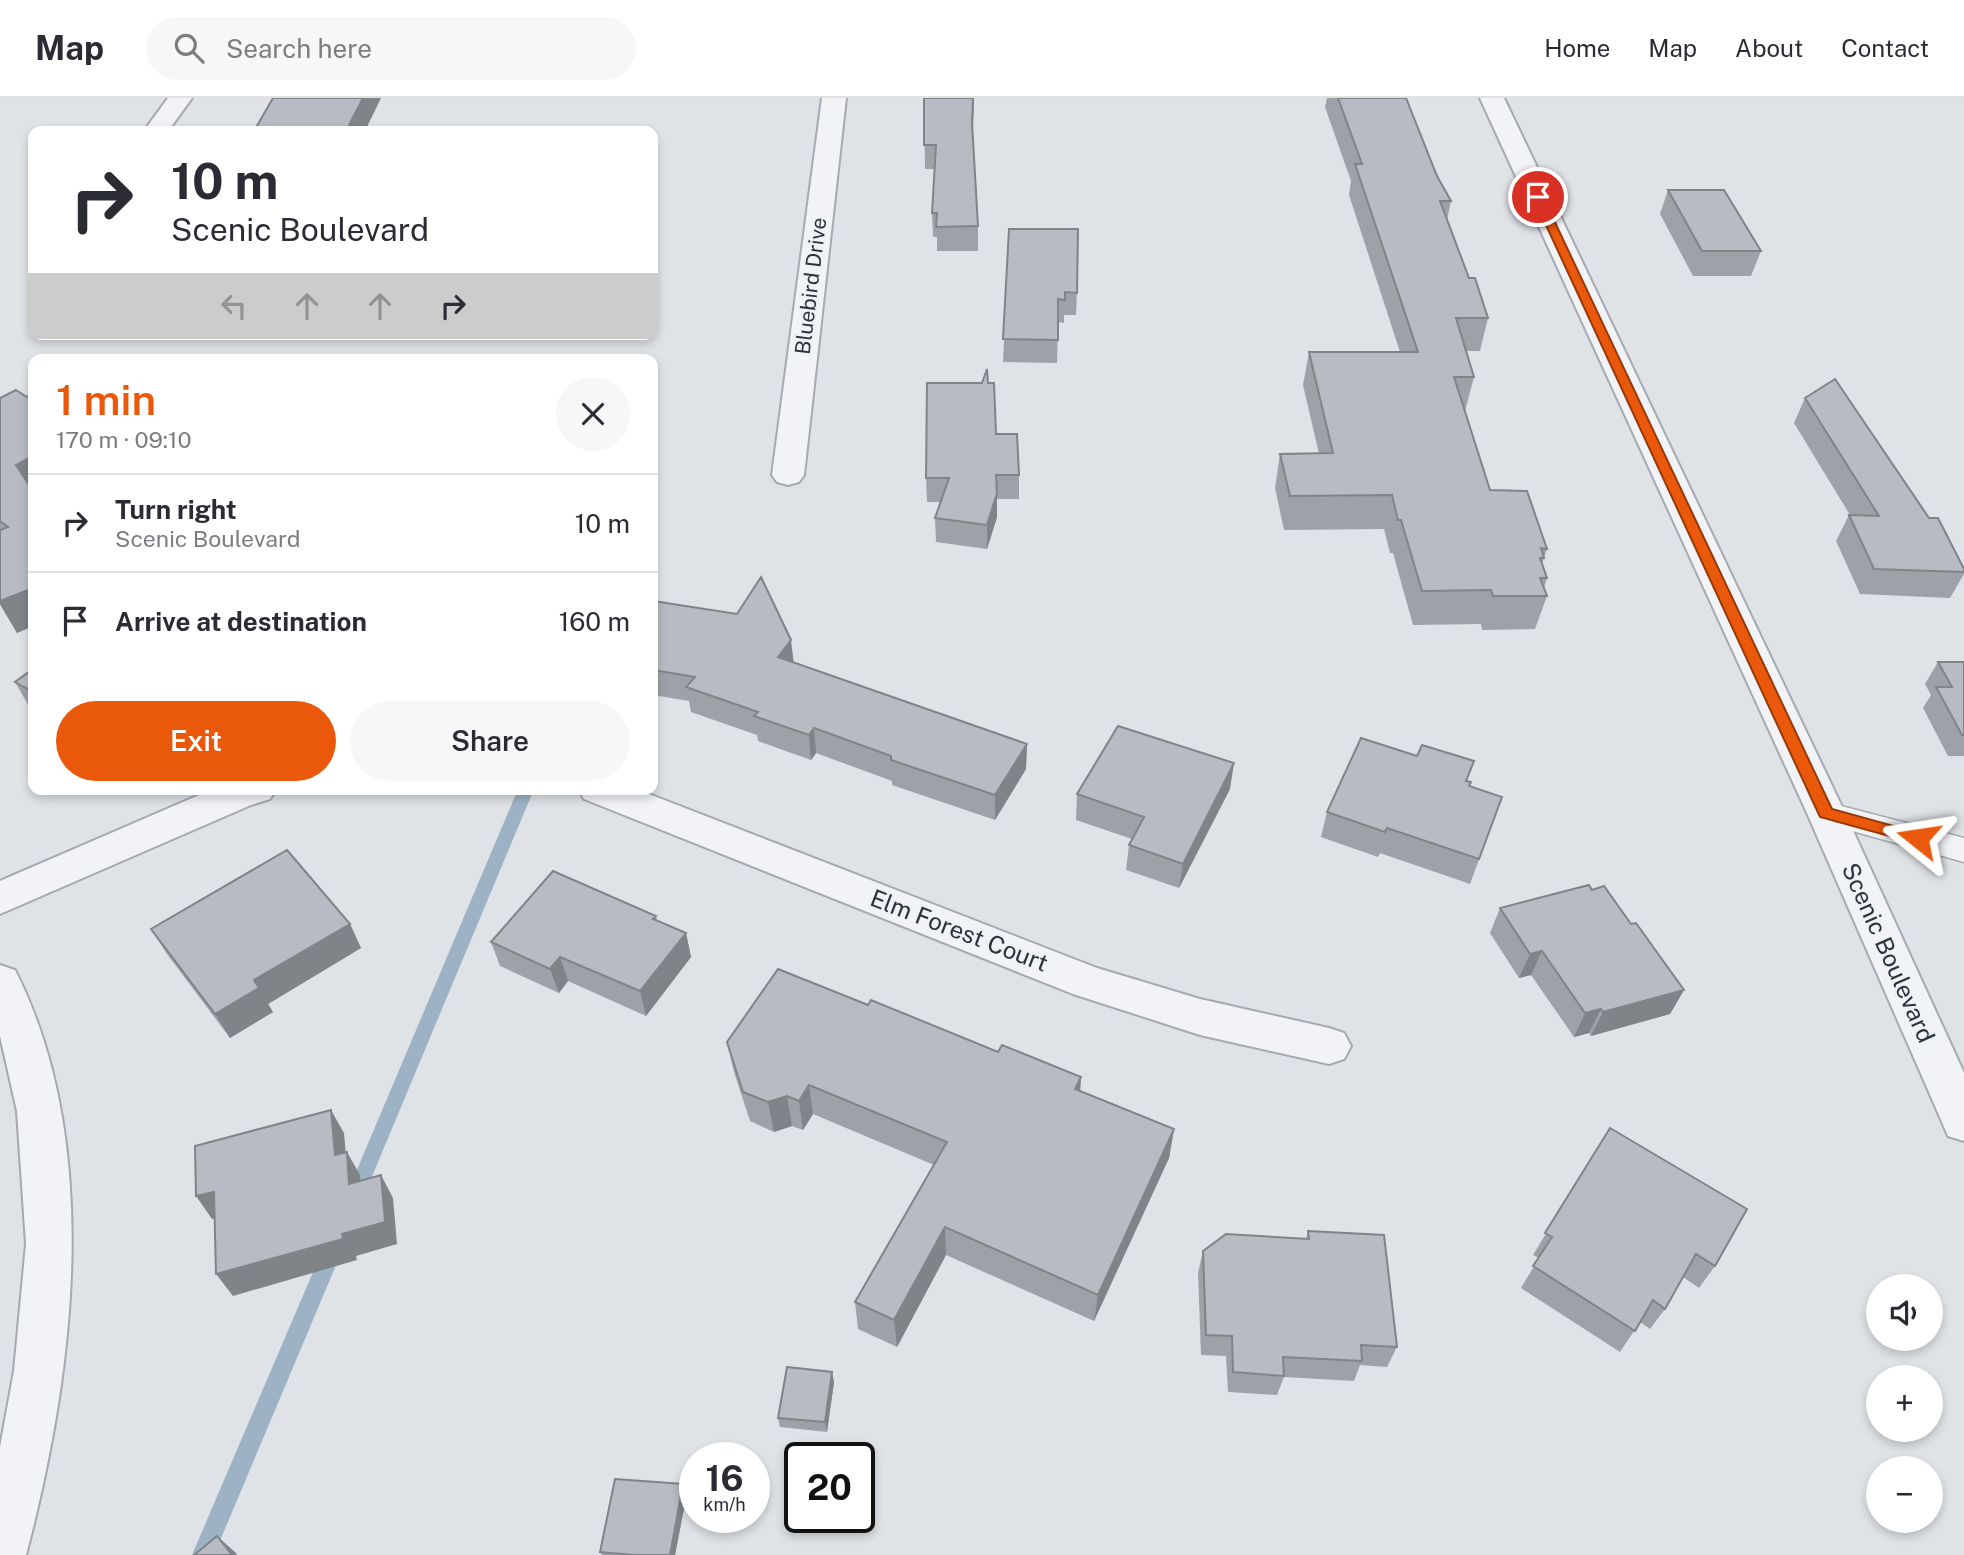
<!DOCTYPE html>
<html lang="en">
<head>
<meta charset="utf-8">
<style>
	:root { --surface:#fff; --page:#f7f7f7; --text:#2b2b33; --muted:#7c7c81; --line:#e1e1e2; --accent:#ea580c }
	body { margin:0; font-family:"Public Sans",sans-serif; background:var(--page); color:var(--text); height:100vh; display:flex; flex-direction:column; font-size:26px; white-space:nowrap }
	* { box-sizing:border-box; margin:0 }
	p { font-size:23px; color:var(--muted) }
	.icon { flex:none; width:38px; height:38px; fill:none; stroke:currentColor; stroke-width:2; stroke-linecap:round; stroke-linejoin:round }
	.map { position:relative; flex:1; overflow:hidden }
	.panel { position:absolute; left:28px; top:256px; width:630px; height:441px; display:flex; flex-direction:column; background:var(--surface); border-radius:14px; box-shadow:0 4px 10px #0003 }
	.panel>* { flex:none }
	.hud { position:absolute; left:28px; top:28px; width:630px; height:214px; border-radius:14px; box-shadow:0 4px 10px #0003; background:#fff; color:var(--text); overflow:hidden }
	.buttons { position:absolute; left:1866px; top:1176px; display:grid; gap:14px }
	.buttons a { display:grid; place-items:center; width:77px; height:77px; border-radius:50%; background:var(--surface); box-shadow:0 4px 10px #0003; font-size:35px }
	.speed { position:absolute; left:679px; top:1344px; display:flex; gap:14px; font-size:35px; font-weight:700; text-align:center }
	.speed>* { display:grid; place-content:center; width:91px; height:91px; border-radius:50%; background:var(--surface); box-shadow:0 4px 10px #0003; line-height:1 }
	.speed small { font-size:18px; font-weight:400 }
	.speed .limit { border:4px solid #111; border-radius:10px; background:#fff; color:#111 }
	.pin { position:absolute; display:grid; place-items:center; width:60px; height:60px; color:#fff; margin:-30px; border:4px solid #fff; border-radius:50%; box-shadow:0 2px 7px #0007 }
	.me { position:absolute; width:77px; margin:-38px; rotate:285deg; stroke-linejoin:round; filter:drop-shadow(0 0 5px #0008) }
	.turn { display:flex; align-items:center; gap:24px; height:147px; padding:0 28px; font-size:32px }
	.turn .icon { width:91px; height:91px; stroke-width:2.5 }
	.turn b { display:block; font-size:49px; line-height:60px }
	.lanes { display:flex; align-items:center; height:66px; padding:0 28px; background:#0003; justify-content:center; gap:35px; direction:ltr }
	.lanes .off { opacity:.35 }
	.round { display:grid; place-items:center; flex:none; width:74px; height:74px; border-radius:37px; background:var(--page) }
	.summary { display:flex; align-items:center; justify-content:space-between; height:119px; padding:0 28px }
	h1 { font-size:42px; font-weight:600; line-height:52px; color:var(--accent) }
	.primary-button { display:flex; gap:14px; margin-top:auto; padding:14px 28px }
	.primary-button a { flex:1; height:80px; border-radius:42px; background:var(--accent); color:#fff; font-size:28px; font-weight:600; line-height:80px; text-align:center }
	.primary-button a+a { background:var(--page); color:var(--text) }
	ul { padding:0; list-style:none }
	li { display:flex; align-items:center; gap:21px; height:98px; padding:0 28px; border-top:2px solid var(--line) }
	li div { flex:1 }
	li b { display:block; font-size:26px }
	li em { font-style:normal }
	header { display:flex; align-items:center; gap:42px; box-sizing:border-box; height:98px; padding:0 35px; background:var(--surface); border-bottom:2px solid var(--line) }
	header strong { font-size:33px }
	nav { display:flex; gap:38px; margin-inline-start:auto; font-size:24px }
	.search { width:490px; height:63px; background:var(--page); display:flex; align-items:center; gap:18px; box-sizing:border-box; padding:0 24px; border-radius:38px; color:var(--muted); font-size:26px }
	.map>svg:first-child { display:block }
</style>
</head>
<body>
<header>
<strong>Map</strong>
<div class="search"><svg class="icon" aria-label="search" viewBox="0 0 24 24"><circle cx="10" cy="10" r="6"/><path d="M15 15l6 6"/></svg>Search here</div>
<nav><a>Home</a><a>Map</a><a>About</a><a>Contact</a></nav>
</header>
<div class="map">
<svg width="1964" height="1457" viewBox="0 0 1964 1457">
	<rect width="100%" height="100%" fill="#dfe3e7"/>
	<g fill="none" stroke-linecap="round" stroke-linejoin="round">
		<path fill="#9db3c5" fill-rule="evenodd" d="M 518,691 L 534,691 L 363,1100 L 361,1106 L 354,1109 L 347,1106 L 345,1100 Z
			M 332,1144 L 339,1147 L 342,1153 L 214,1457 L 192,1457 L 322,1153 L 325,1147 Z"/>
		<defs>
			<path id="lane" d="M 1826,704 L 1964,740 L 1964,764 L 1816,723 L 1811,715 L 1816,707 Z"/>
			<path id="street" d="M 168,0 L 192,0 L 168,33 L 144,33 Z
				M 822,0 L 846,0 L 804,377 L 799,384 L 788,387 L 777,384 L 772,377 Z
				M 1480,0 L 1504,0 L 1845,715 L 1964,975 L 1964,1043 L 1948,1038 L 1942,1024 L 1807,715 Z
				M 213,691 L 276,691 L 270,701 L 251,707 L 0,816 L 0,783 Z
				M 578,691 L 636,691 L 1097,870 L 1200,901 L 1329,930 L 1344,935 L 1351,948 L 1344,961 L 1329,966 L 1200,937 L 1073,896 L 584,701 Z
				M 0,867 L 15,872 C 103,1045 74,1276 26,1457 L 0,1457 L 0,1349 L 14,1273 L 26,1146 L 17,1013 L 0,938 Z"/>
		</defs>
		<use href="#lane" stroke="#a5aab1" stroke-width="3"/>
		<use href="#street" stroke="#a5aab1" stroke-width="4"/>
		<use href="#lane" fill="#f2f3f6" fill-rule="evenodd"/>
		<use href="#street" fill="#f2f3f6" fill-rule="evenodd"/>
	</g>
	<path fill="#9da2a9" d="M 924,0 L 974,0 L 973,37 L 978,128 L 978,153 L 937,153 L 937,139 L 933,139 L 932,115 L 934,71 L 925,71 Z
		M 1327,0 L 1406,0 L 1437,78 L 1451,103 L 1447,122 L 1469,180 L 1488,220 L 1480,253 L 1466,253 L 1474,279 L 1465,313 L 1490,392 L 1547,451 L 1542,466 L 1547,480 L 1544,490 L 1547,498 L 1535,531 L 1482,532 L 1481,526 L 1413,527 L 1393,455 L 1390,455 L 1384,431 L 1284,432 L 1275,390 L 1280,356 L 1319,356 L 1303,287 L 1309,254 L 1400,254 L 1349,97 L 1351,83 L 1325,9 Z
		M 1668,92 L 1761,153 L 1751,178 L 1693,178 L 1660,116 Z
		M 1009,131 L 1077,195 L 1076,217 L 1064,217 L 1064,225 L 1058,224 L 1057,265 L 1003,264 Z
		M 988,285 L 996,336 L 1019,377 L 1019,401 L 997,401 L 997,419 L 987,451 L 936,444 L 935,420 L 941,404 L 927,404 L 926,380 Z
		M 33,296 L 33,528 L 17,535 L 0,506 L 0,300 L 27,299 Z
		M 1805,300 L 1929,420 L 1964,471 L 1964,476 L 1950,500 L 1860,496 L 1836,443 L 1849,417 L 1850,417 L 1794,325 Z
		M 653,503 L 794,565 L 1027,646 L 1026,671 L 995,722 L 892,687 L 892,683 L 816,655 L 811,662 L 758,643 L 757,637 L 691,614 L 689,603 L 653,597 Z
		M 1938,564 L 1964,564 L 1964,658 L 1948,658 L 1923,610 L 1931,597 L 1925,586 Z
		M 33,571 L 33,611 L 30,610 L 15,584 Z
		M 1417,658 L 1474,663 L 1467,683 L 1470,688 L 1502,699 L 1470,786 L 1380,755 L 1378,759 L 1321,739 L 1327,714 Z
		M 1230,691 L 1179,790 L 1126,772 L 1129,747 L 1132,741 L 1076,722 L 1077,696 Z
		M 1592,792 L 1631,826 L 1684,892 L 1670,916 L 1591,938 L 1589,935 L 1574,939 L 1531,877 L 1519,880 L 1490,835 L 1500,810 Z
		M 656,818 L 657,822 L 686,835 L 691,859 L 646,918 L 568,883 L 559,895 L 500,868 L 491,844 Z
		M 350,826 L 361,850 L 268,906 L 273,914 L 230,940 L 167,856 L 151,831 Z
		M 868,907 L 998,954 L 1081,979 L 1080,993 L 1174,1031 L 1169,1060 L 1094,1223 L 946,1157 L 897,1249 L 858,1231 L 855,1204 L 934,1067 L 813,1016 L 803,1032 L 792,1028 L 774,1034 L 750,1023 L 734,974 L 727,944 Z
		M 1610,1030 L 1715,1168 L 1699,1190 L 1683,1179 L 1665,1211 L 1650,1231 L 1640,1224 L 1620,1254 L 1521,1190 L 1539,1160 L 1533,1157 Z
		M 1308,1133 L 1397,1249 L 1387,1269 L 1360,1267 L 1354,1283 L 1284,1279 L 1277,1297 L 1228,1294 L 1226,1258 L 1201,1257 L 1198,1175 L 1203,1153 L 1306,1141 Z
		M 834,1284 L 827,1334 L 780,1329 L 778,1320 Z
		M 683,1386 L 687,1395 L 675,1457 L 602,1457 L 600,1454 Z"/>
	<path fill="#808489" d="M 363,0 L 381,0 L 365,33 L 346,33 Z
		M 973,0 L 974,0 L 972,48 L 972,25 Z
		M 33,358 L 33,398 L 16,367 Z
		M 997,395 L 997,419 L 987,451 L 987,427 Z
		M 33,490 L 33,528 L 17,535 L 0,506 L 0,503 Z
		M 791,542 L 794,567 L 778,559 Z
		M 814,630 L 816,655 L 811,662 L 809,637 Z
		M 1027,646 L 1026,671 L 995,722 L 995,697 Z
		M 1234,665 L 1230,691 L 1179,790 L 1183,766 Z
		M 350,826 L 361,850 L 268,906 L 273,914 L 230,940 L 215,916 L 254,882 Z
		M 686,835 L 691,859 L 646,918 L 640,893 Z
		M 1542,853 L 1531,877 L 1519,880 L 1530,856 Z
		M 560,859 L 568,883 L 559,895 L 550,871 Z
		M 1684,892 L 1670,916 L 1591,938 L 1603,914 Z
		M 1601,911 L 1589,935 L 1574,939 L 1585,915 Z
		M 1081,979 L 1079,1009 L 1075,991 Z
		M 809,987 L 813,1016 L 803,1032 L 799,1003 Z
		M 787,998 L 792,1028 L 774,1034 L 768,1004 Z
		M 331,1012 L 344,1035 L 348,1080 L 335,1057 Z
		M 1174,1031 L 1169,1060 L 1094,1223 L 1098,1197 Z
		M 347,1054 L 360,1077 L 363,1108 L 349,1086 Z
		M 381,1077 L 393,1100 L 397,1146 L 356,1158 L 357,1162 L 233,1198 L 216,1176 L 342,1136 Z
		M 214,1094 L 231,1116 L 212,1121 L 196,1098 Z
		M 945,1129 L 946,1157 L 897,1249 L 894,1222 Z
		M 832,1274 L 834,1284 L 827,1334 L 825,1324 Z
		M 683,1386 L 687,1395 L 675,1457 L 670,1457 Z
		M 217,1438 L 236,1455 L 237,1457 L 232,1457 Z"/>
	<path fill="#b7bcc4" stroke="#808489" stroke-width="2" d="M 273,0 L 363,0 L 346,33 L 254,33 Z
		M 924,0 L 973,0 L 972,25 L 978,128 L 936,129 L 937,115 L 932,115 L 936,47 L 924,47 Z
		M 1338,0 L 1406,0 L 1437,78 L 1451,103 L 1440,103 L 1469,180 L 1475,180 L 1488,220 L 1456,220 L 1474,279 L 1454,279 L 1490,392 L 1527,393 L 1547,451 L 1541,450 L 1544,460 L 1540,460 L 1547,480 L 1540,480 L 1547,498 L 1493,498 L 1491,492 L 1422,493 L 1401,422 L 1398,422 L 1392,397 L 1290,398 L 1280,356 L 1333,355 L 1309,254 L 1418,254 L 1355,66 L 1362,66 Z
		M 1668,92 L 1724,92 L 1761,153 L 1702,153 Z
		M 1009,131 L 1078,131 L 1077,195 L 1065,194 L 1065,202 L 1058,201 L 1058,242 L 1003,241 Z
		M 987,271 L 988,285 L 994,285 L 996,336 L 1017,336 L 1019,377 L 996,377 L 997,395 L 987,427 L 935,420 L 949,380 L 926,380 L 927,285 L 982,285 Z
		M 1835,281 L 1929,420 L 1938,420 L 1964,471 L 1964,474 L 1874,471 L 1849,417 L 1879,418 L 1805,300 Z
		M 16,292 L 27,299 L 33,296 L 33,358 L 16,367 L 33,393 L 33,490 L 0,503 L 0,432 L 8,429 L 0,423 L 0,300 Z
		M 761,479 L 791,542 L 778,559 L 1027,646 L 995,697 L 891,662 L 891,658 L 814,630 L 809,637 L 754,618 L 758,614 L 686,589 L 695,579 L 653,572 L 653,503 L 737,516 Z
		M 1938,564 L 1964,564 L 1964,637 L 1962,637 L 1936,589 L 1952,589 Z
		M 33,571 L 33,594 L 15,584 Z
		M 1118,628 L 1234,665 L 1183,766 L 1129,747 L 1144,719 L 1077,696 Z
		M 1361,640 L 1417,658 L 1422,647 L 1474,663 L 1466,683 L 1471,684 L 1469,688 L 1502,699 L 1479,761 L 1387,730 L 1385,734 L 1327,714 Z
		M 287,752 L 350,826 L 254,882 L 259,890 L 215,916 L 151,831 Z
		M 553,773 L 656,818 L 653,821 L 686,835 L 640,893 L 560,859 L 550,871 L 491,844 Z
		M 1589,787 L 1592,792 L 1604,788 L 1631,826 L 1636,825 L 1684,892 L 1603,914 L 1601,911 L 1585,915 L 1542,853 L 1530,856 L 1500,810 Z
		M 778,871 L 868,907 L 871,902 L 998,954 L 1002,947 L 1081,979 L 1075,991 L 1174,1031 L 1098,1197 L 945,1129 L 894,1222 L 855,1204 L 947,1044 L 809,987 L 799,1003 L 787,998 L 768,1004 L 743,994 L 727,944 Z
		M 331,1012 L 335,1057 L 347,1054 L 349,1086 L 381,1077 L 385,1124 L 342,1136 L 343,1141 L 216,1176 L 214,1094 L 196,1098 L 195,1048 Z
		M 1610,1030 L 1747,1111 L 1715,1168 L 1696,1156 L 1665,1211 L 1653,1202 L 1635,1233 L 1533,1168 L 1552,1139 L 1545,1135 Z
		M 1308,1133 L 1384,1137 L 1397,1249 L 1361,1247 L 1362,1263 L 1283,1259 L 1284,1278 L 1233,1274 L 1232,1238 L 1206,1237 L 1203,1153 L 1226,1136 L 1309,1141 Z
		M 787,1269 L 832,1274 L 825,1324 L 778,1320 Z
		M 615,1381 L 683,1386 L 670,1457 L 634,1457 L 600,1454 Z
		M 217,1438 L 232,1457 L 194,1457 Z"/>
	<path fill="#ea580c" stroke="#983908" stroke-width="2" d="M 1538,95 L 1543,99 L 1832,711 L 1923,736 L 1926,740 L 1923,744 L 1918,746 L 1820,719 L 1533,99 Z"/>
	<g text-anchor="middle" stroke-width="5" stroke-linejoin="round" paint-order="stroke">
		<g font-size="21" fill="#29323d" stroke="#eff2f5">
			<text transform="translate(811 188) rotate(-83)" y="7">Bluebird Drive</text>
		</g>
		<g font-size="24" fill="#29323d" stroke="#eff2f5">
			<text transform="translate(959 833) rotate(21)" y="8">Elm Forest Court</text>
			<text transform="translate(1888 855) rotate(66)" y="8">Scenic Boulevard</text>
		</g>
	</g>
</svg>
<div class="buttons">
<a><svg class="icon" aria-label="sound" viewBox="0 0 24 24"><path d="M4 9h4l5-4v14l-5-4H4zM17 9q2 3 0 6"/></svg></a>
<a>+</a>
<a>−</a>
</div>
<div class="speed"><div>16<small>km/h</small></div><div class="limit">20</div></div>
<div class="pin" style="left:1538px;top:99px;background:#d93025"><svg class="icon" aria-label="arrive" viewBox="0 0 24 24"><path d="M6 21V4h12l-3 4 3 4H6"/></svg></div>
<svg class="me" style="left:1918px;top:740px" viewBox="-20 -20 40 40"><path d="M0-17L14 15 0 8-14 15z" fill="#ea580c" stroke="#fff" stroke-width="4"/></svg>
<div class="hud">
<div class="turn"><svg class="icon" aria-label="right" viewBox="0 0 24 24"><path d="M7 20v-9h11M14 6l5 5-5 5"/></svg><div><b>10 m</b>Scenic Boulevard</div></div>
<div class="lanes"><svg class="icon off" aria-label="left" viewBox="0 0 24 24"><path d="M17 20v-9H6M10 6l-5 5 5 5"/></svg><svg class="icon off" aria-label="ahead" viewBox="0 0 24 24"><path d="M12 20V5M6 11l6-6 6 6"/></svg><svg class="icon off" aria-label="ahead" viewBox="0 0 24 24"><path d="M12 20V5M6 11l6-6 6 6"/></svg><svg class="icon" aria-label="right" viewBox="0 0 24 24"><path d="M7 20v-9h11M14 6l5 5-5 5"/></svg></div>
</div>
<section class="panel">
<div class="summary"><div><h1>1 min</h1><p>170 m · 09:10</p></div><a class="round"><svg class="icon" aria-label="close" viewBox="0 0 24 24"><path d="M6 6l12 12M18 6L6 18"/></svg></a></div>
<ul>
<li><svg class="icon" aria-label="right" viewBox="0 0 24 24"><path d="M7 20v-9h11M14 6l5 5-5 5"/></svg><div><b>Turn right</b><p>Scenic Boulevard</p></div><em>10 m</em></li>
<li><svg class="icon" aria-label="arrive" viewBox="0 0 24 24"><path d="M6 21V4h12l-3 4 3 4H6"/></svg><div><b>Arrive at destination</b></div><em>160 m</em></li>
</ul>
<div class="primary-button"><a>Exit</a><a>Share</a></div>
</section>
</div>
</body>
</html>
